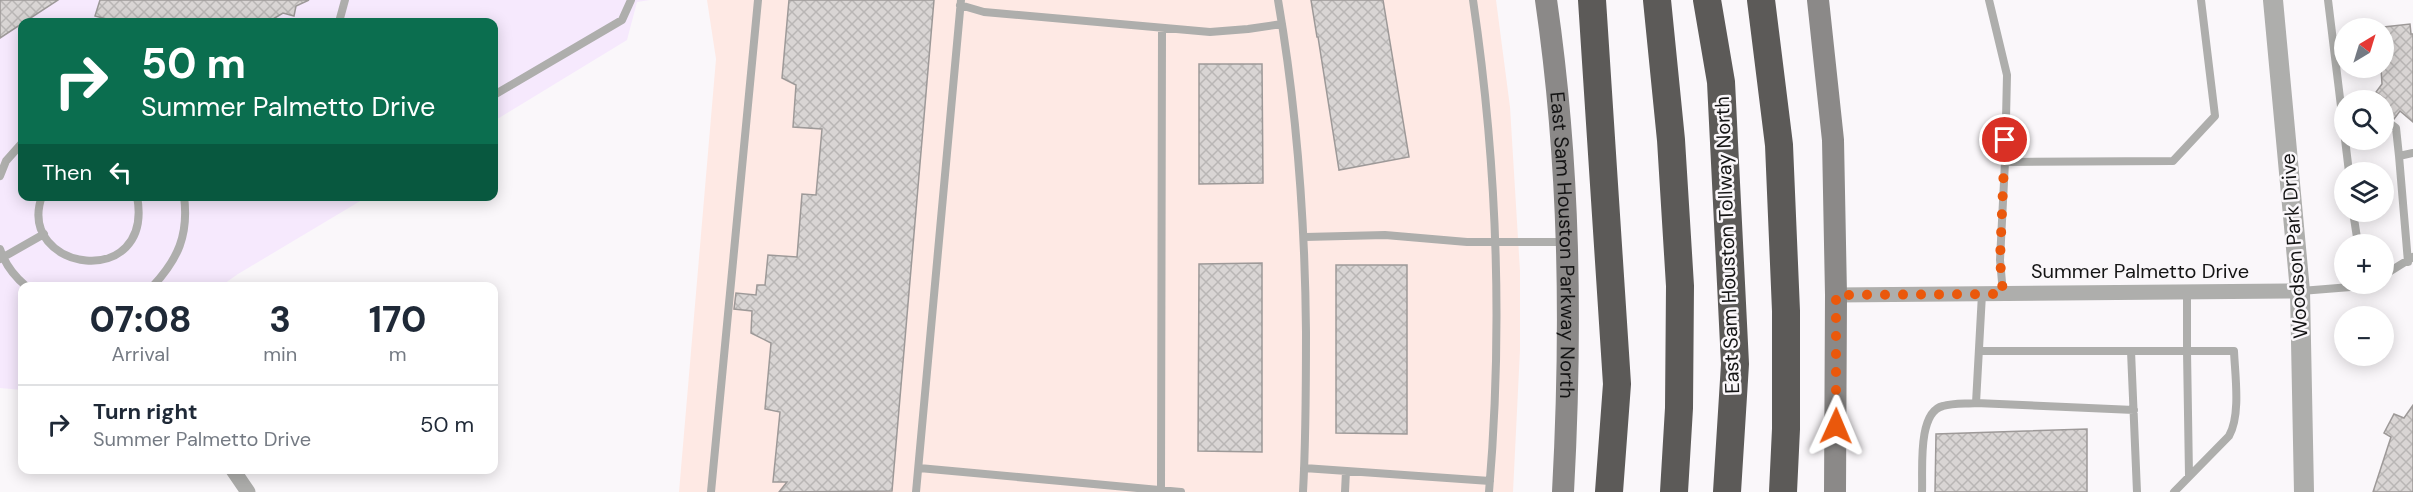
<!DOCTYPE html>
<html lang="en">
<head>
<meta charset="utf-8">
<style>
	:root { --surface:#fff; --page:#f2f2f3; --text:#1f2937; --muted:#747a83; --line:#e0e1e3 }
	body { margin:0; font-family:"DM Sans",sans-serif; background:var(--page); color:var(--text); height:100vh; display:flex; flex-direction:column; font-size:22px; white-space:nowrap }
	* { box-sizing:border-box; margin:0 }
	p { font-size:20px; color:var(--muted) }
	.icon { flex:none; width:33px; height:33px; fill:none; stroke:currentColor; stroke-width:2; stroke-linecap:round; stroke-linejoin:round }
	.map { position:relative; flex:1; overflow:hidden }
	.sheet { position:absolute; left:18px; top:282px; width:480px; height:192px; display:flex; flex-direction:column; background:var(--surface); border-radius:12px; box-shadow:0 3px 15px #0003 }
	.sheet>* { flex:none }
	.hud { position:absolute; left:18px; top:18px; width:480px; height:183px; border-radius:12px; box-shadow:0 3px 15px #0003; background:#0b6e4f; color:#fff; overflow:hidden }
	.needle { width:39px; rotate:38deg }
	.controls { position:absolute; left:2334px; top:18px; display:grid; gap:12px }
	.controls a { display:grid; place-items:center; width:60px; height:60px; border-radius:50%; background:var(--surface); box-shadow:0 3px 15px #0003; font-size:30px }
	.pin { position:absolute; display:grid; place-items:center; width:51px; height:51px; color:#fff; margin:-26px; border:3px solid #fff; border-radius:50%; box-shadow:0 2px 6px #0007 }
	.me { position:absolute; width:66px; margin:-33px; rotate:1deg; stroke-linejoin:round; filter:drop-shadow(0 0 4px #0008) }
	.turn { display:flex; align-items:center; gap:21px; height:126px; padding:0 24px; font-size:27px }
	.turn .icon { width:78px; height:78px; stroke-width:2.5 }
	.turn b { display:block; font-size:42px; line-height:51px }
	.then { display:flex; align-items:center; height:57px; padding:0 24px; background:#0003; gap:12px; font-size:22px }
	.eta { display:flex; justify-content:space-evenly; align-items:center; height:102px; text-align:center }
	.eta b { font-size:36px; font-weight:800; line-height:42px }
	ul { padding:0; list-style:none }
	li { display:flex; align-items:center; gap:18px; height:78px; padding:0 24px; border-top:2px solid var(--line) }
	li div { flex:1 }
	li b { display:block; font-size:22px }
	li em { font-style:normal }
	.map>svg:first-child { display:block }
</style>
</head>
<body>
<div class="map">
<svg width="2413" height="492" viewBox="0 0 2413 492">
	<defs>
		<pattern id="building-cross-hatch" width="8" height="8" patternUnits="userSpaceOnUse" patternTransform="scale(1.5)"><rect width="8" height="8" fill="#d9d5d4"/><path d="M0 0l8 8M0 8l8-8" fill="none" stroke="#b9b6b5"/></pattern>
	</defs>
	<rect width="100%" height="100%" fill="#faf7fa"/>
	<path fill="#fee9e4" d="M 707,0 L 1496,0 L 1510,107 L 1520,271 L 1520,350 L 1513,492 L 679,492 L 716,59 Z"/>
	<path fill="#f6e9fd" d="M 0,0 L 650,0 L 637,2 L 627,40 L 494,121 L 494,22 L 22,22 L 22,196 L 367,197 L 238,274 L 221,286 L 22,286 L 22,390 L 0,388 Z"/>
	<path fill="url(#building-cross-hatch)" stroke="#9d9998" stroke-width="1.5" d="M 0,0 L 58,0 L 0,38 Z
		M 100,0 L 309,0 L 296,6 L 294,16 L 283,13 L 268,22 L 118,22 L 95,16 Z
		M 789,0 L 934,0 L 892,491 L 779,492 L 787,482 L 773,482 L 780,412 L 765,409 L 771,343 L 751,333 L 752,311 L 734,309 L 736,293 L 756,295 L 757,285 L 765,285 L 768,255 L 797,257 L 802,194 L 816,195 L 822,129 L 793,127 L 796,85 L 782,78 Z
		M 1311,0 L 1383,0 L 1409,157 L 1339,170 L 1318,37 L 1317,37 Z
		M 2410,24 L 2411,34 L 2413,34 L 2413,122 L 2400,111 L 2394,119 L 2384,113 L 2384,98 L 2376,92 L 2382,84 L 2381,68 L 2384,68 L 2384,27 Z
		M 1199,64 L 1262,64 L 1263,183 L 1199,184 Z
		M 1262,263 L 1262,452 L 1198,451 L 1199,264 Z
		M 1336,265 L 1407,265 L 1407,434 L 1336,433 Z
		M 2413,405 L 2413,492 L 2373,492 L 2391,437 L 2384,433 L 2394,414 L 2404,418 Z
		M 2087,429 L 2087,492 L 1935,492 L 1936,434 Z"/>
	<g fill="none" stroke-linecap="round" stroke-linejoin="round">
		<path stroke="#aeaeac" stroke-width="8" d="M 1278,0 C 1297,110 1305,221 1306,332 C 1306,385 1306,439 1303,492
			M 1473,0 C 1497,162 1503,328 1489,492
			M 1989,0 L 2007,75 L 2005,162
			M 2328,0 L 2349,172
			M 960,5 L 984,12 L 1210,32 L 1248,29 L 1282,24
			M 339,22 L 345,0
			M 494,95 L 622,20 L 631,0
			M 2384,119 L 2396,128 L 2399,156
			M 0,176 L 6,161 L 22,143
			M 42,196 C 15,272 155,292 137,196
			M 2353,212 L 2358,244
			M 1305,237 L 1385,235 L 1467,242 L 1564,242
			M 0,249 C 5,264 15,277 26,286
			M 0,259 L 44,234
			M 2408,262 L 2399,156 L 2413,153
			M 2384,275 L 2413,257
			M 153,286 C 178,259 189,235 184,196
			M 2301,291 L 2363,286 L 2368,284
			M 2003,293 L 2000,260 L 2005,162 L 2173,161 L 2215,116 L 2201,0
			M 1979,351 L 2187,351 L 2189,476
			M 2131,351 L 2137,492
			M 1976,403 L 2134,410
			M 919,468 L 1181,492
			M 1304,468 L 1490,481
			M 1161,490 L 1162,28
			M 711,492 L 758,0
			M 916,492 L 961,0
			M 1345,492 L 1346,471
			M 1922,492 C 1923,471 1917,412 1943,406 C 1953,403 1966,404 1976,403 L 1982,294
			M 2174,492 L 2229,436 C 2241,415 2235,375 2234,351 L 2187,351 L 2187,292"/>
		<path stroke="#aeaeac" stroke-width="15" d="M 1836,295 L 2300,291
			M 233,470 L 248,492"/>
		<path stroke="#aeaeac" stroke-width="20" d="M 2273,0 L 2300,291 L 2304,492"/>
		<g stroke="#8b8988" stroke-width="22">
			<path id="s1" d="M 1546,0 C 1570,165 1572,326 1563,492"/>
			<path d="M 1818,0 L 1833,140 L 1836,295 L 1835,492"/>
		</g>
		<path stroke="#5c5a58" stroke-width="28" d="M 1592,0 L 1617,384 L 1609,492
			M 1657,0 L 1671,140 L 1680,286 L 1679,408 L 1674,492
			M 1707,0 L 1721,82 L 1735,364 L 1727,492
			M 1761,0 L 1779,145 L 1786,311 L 1786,429 L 1783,492"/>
	</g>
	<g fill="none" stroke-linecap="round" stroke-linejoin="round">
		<path stroke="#ea580c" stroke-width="10" stroke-dasharray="0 18" d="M 1836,426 L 1836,295 L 2003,294 L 2000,260 L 2005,140"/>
	</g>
	<g text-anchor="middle" stroke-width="5" stroke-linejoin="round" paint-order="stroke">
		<g font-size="20" fill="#141414" stroke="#faf7fa">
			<text transform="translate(1727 245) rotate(-92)" y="7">East Sam Houston Tollway North</text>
			<text dy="7" stroke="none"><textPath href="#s1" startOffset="246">East Sam Houston Parkway North</textPath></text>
			<text transform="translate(2294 246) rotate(-94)" y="7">Woodson Park Drive</text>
			<text x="2140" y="278">Summer Palmetto Drive</text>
		</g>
	</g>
</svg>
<div class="controls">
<a><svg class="needle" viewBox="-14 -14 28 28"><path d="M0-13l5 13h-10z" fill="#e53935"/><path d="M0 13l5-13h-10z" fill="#747a83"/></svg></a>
<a><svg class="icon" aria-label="search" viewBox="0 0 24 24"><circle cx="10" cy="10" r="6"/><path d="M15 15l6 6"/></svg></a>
<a><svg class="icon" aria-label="layers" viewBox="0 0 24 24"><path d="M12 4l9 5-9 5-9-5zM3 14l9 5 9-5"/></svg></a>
<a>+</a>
<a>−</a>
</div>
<div class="pin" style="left:2005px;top:140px;background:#d93025"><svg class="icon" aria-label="arrive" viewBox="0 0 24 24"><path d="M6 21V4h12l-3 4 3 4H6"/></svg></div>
<svg class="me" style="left:1836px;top:426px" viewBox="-20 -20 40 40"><path d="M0-17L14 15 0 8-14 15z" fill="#ea580c" stroke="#fff" stroke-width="4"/></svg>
<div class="hud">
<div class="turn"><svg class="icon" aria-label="right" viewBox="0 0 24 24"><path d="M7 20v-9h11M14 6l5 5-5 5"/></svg><div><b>50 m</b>Summer Palmetto Drive</div></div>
<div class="then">Then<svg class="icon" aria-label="left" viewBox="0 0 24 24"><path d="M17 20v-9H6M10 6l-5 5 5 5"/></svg></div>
</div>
<section class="sheet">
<div class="eta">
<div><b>07:08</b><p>Arrival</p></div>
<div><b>3</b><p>min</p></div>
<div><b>170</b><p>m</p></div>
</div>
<ul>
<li><svg class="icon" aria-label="right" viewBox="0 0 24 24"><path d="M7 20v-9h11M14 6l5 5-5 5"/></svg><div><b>Turn right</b><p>Summer Palmetto Drive</p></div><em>50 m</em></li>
</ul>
</section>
</div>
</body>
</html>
